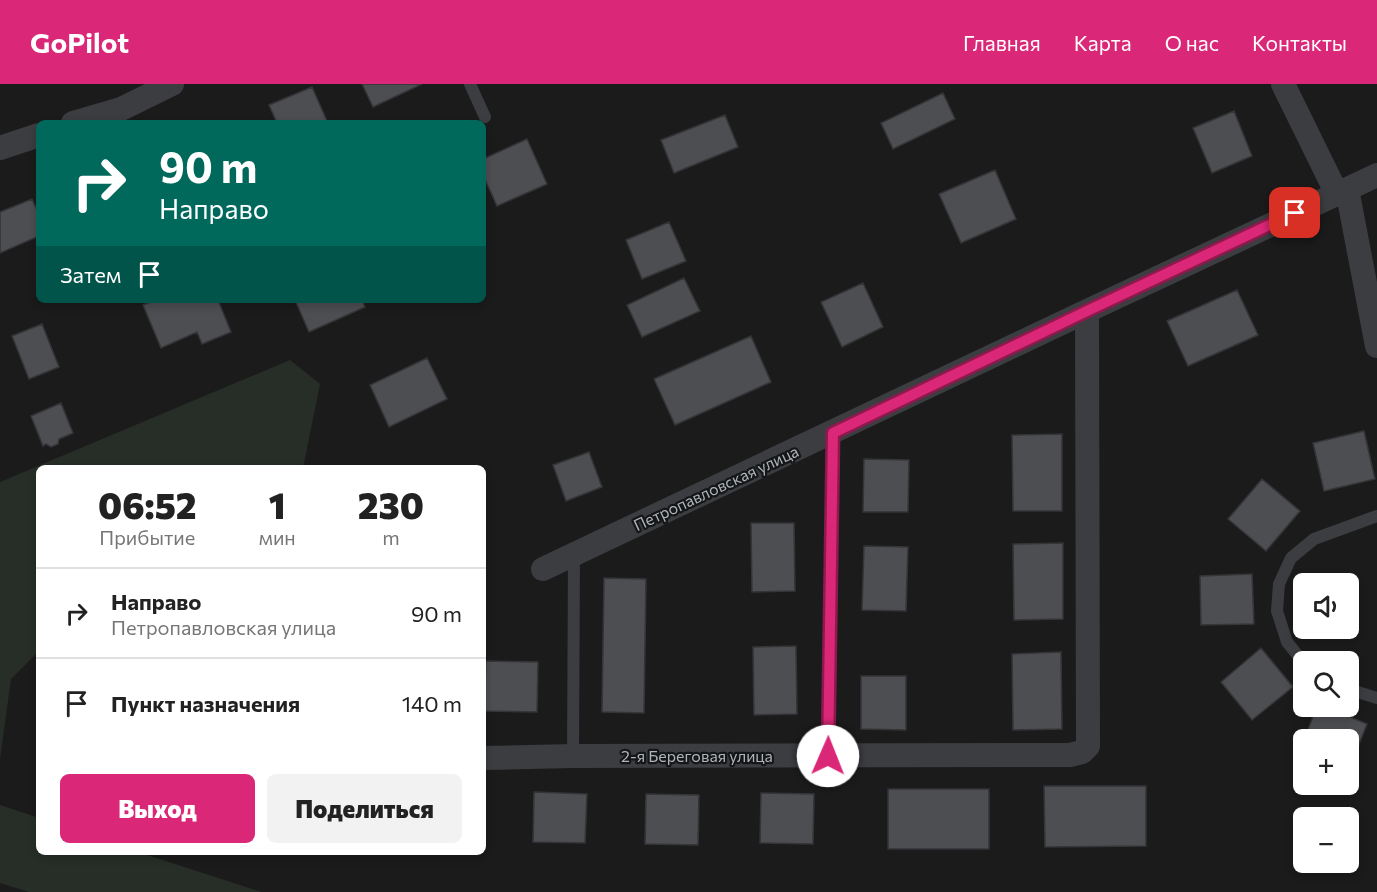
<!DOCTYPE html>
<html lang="ru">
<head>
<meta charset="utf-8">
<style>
	:root { --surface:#fff; --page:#f2f2f2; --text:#222; --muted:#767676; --line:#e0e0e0; --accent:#db2777 }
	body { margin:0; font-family:Commissioner,sans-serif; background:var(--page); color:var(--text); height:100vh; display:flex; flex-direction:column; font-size:22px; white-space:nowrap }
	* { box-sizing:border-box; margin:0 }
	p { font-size:20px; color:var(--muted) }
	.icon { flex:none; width:33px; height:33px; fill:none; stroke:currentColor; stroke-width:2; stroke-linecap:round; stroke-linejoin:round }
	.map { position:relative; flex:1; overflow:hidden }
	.panel { position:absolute; left:36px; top:381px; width:450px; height:390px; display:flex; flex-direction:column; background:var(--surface); border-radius:9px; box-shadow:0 3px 9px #0003 }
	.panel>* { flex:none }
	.top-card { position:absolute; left:36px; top:36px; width:450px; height:183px; border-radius:9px; box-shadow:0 3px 9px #0003; background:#00695c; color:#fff; overflow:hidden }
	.controls { position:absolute; left:1293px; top:489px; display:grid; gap:12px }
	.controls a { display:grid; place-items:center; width:66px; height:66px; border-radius:9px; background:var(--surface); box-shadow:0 3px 9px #0003; font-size:30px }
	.pin { position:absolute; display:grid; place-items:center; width:51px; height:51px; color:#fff; margin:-26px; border-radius:12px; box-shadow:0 3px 9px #0006 }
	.me { position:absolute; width:66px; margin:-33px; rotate:1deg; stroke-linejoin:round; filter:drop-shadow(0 0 4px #0008) }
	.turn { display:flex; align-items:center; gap:21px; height:126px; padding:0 24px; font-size:27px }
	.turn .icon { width:78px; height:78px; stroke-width:2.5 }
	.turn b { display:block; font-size:42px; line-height:51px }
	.then { display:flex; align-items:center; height:57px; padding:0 24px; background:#0003; gap:12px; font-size:22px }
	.eta { display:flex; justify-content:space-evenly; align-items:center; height:102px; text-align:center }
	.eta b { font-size:36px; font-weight:800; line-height:42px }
	.primary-button { display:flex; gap:12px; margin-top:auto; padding:12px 24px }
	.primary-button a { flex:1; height:69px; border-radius:9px; background:var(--accent); color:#fff; font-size:24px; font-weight:800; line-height:69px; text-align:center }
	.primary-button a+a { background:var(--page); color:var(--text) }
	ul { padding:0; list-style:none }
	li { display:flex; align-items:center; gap:18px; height:90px; padding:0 24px; border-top:2px solid var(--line) }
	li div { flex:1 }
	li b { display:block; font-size:22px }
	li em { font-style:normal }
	header { display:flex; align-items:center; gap:36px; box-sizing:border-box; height:84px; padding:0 30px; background:var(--accent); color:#fff }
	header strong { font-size:28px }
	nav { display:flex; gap:33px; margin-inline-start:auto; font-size:21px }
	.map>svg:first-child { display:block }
</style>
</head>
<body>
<header>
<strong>GoPilot</strong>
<nav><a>Главная</a><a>Карта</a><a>О нас</a><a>Контакты</a></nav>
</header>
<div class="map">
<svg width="1377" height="808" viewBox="0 0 1377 808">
	<rect width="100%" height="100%" fill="#1b1b1c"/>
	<path fill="#272e27" d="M 290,276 L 320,300 L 303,384 L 39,384 L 39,567 L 11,595 L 0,675 L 0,398 Z
		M 0,721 L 39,734 L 39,768 L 138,768 L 261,808 L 29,808 L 0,799 Z"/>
	<path fill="#4d4e51" stroke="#353538" stroke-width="1.5" d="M 362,0 L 422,0 L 373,23 Z
		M 312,3 L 327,37 L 322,39 L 277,39 L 269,21 Z
		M 943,9 L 955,35 L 893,65 L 881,39 Z
		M 1234,27 L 1252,72 L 1212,89 L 1193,44 Z
		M 725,31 L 738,63 L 674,89 L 661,56 Z
		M 527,55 L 547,100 L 497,122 L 483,91 L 483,75 Z
		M 995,86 L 1016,135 L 961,159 L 939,110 Z
		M 32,115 L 39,131 L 39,152 L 0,169 L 0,128 Z
		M 669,138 L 686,177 L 642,195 L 626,156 Z
		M 684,194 L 700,227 L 642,253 L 627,221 Z
		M 863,199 L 883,243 L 842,263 L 821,218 Z
		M 1237,206 L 1258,251 L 1188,282 L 1167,237 Z
		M 156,216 L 218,216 L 231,248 L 202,260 L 197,248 L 161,264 L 143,221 Z
		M 295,216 L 362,216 L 365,223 L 309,248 Z
		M 42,240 L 59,283 L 29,295 L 12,252 Z
		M 751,252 L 771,298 L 675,341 L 654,295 Z
		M 427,274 L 447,315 L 389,343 L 370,301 Z
		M 61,319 L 73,349 L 59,355 L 58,360 L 51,363 L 46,360 L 43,362 L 31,332 Z
		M 1364,347 L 1375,395 L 1324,407 L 1313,359 Z
		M 1062,350 L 1062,427 L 1013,427 L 1012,351 Z
		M 589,368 L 602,403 L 566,417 L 553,381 Z
		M 864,375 L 909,376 L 908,428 L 863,428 Z
		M 1262,395 L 1300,427 L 1266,467 L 1228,435 Z
		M 751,439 L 794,439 L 795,507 L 752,508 Z
		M 1063,459 L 1063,535 L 1014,536 L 1013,460 Z
		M 864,462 L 908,463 L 906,527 L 862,526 Z
		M 1252,490 L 1254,540 L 1201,541 L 1200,492 Z
		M 604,494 L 646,495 L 644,629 L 602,628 Z
		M 796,562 L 797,630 L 754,631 L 753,563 Z
		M 1261,564 L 1293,603 L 1252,636 L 1221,598 Z
		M 1061,568 L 1062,645 L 1013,646 L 1012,570 Z
		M 486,577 L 538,578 L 537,628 L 484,627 Z
		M 861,592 L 906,592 L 906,646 L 861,645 Z
		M 1317,622 L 1323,622 L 1367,640 L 1349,686 L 1348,656 L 1304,656 Z
		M 1044,702 L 1146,702 L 1146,762 L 1045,763 Z
		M 888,705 L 989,705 L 989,765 L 888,765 Z
		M 534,708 L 587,710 L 585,759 L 533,758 Z
		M 761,709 L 814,710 L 813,760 L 760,759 Z
		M 646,710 L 699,711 L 698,761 L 645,760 Z"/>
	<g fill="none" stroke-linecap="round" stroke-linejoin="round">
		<path stroke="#3c3d41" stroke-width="12" d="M 470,0 L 485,33
			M 1304,579 L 1287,558 L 1277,527 L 1279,500 L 1291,474 L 1314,455 L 1377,432
			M 1348,605 L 1377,614
			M 573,672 L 574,470
			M 828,672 L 833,349"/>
		<path stroke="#3c3d41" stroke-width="24" d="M 1283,0 L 1337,110
			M 73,39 L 121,25 L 172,0
			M 0,64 L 39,51
			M 1347,105 L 1377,262
			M 543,485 L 1087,227 L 1377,91
			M 483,674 L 573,672 L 1070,671 L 1082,668 L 1088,662 L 1087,227"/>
	</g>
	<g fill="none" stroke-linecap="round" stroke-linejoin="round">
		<defs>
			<path id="route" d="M 828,672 L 833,349 L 1087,227 L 1295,129"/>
		</defs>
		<use href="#route" stroke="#8e194d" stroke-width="15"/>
		<use href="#route" stroke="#db2777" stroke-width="10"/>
	</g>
	<g text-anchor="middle" stroke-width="4.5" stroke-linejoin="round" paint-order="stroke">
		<g font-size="16" fill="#afb4ba" stroke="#151617">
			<text transform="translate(716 404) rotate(-25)" y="6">Петропавловская улица</text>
			<text x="697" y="678">2-я Береговая улица</text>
		</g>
	</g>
</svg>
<div class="controls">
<a><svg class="icon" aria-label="sound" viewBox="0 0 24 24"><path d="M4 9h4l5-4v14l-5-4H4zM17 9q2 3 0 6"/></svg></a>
<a><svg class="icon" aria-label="search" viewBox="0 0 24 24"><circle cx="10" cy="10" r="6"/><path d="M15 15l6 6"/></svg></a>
<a>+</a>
<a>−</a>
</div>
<div class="pin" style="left:1295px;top:129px;background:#d93025"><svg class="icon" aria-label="arrive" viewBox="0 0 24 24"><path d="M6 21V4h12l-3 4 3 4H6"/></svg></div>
<svg class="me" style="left:828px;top:672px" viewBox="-20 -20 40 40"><circle r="19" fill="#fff"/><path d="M0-13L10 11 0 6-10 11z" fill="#db2777"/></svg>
<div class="top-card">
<div class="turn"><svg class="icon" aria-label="right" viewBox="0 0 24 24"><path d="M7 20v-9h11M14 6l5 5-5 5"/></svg><div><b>90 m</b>Направо</div></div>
<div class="then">Затем<svg class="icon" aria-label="arrive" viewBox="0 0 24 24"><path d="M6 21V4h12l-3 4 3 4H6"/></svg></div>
</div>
<section class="panel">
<div class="eta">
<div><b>06:52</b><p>Прибытие</p></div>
<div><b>1</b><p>мин</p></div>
<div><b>230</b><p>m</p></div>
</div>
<ul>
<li><svg class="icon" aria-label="right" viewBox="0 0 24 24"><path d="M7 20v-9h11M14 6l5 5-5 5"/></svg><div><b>Направо</b><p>Петропавловская улица</p></div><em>90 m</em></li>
<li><svg class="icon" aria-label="arrive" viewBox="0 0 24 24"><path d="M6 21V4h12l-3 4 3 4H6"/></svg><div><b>Пункт назначения</b></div><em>140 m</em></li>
</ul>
<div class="primary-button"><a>Выход</a><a>Поделиться</a></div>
</section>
</div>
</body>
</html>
